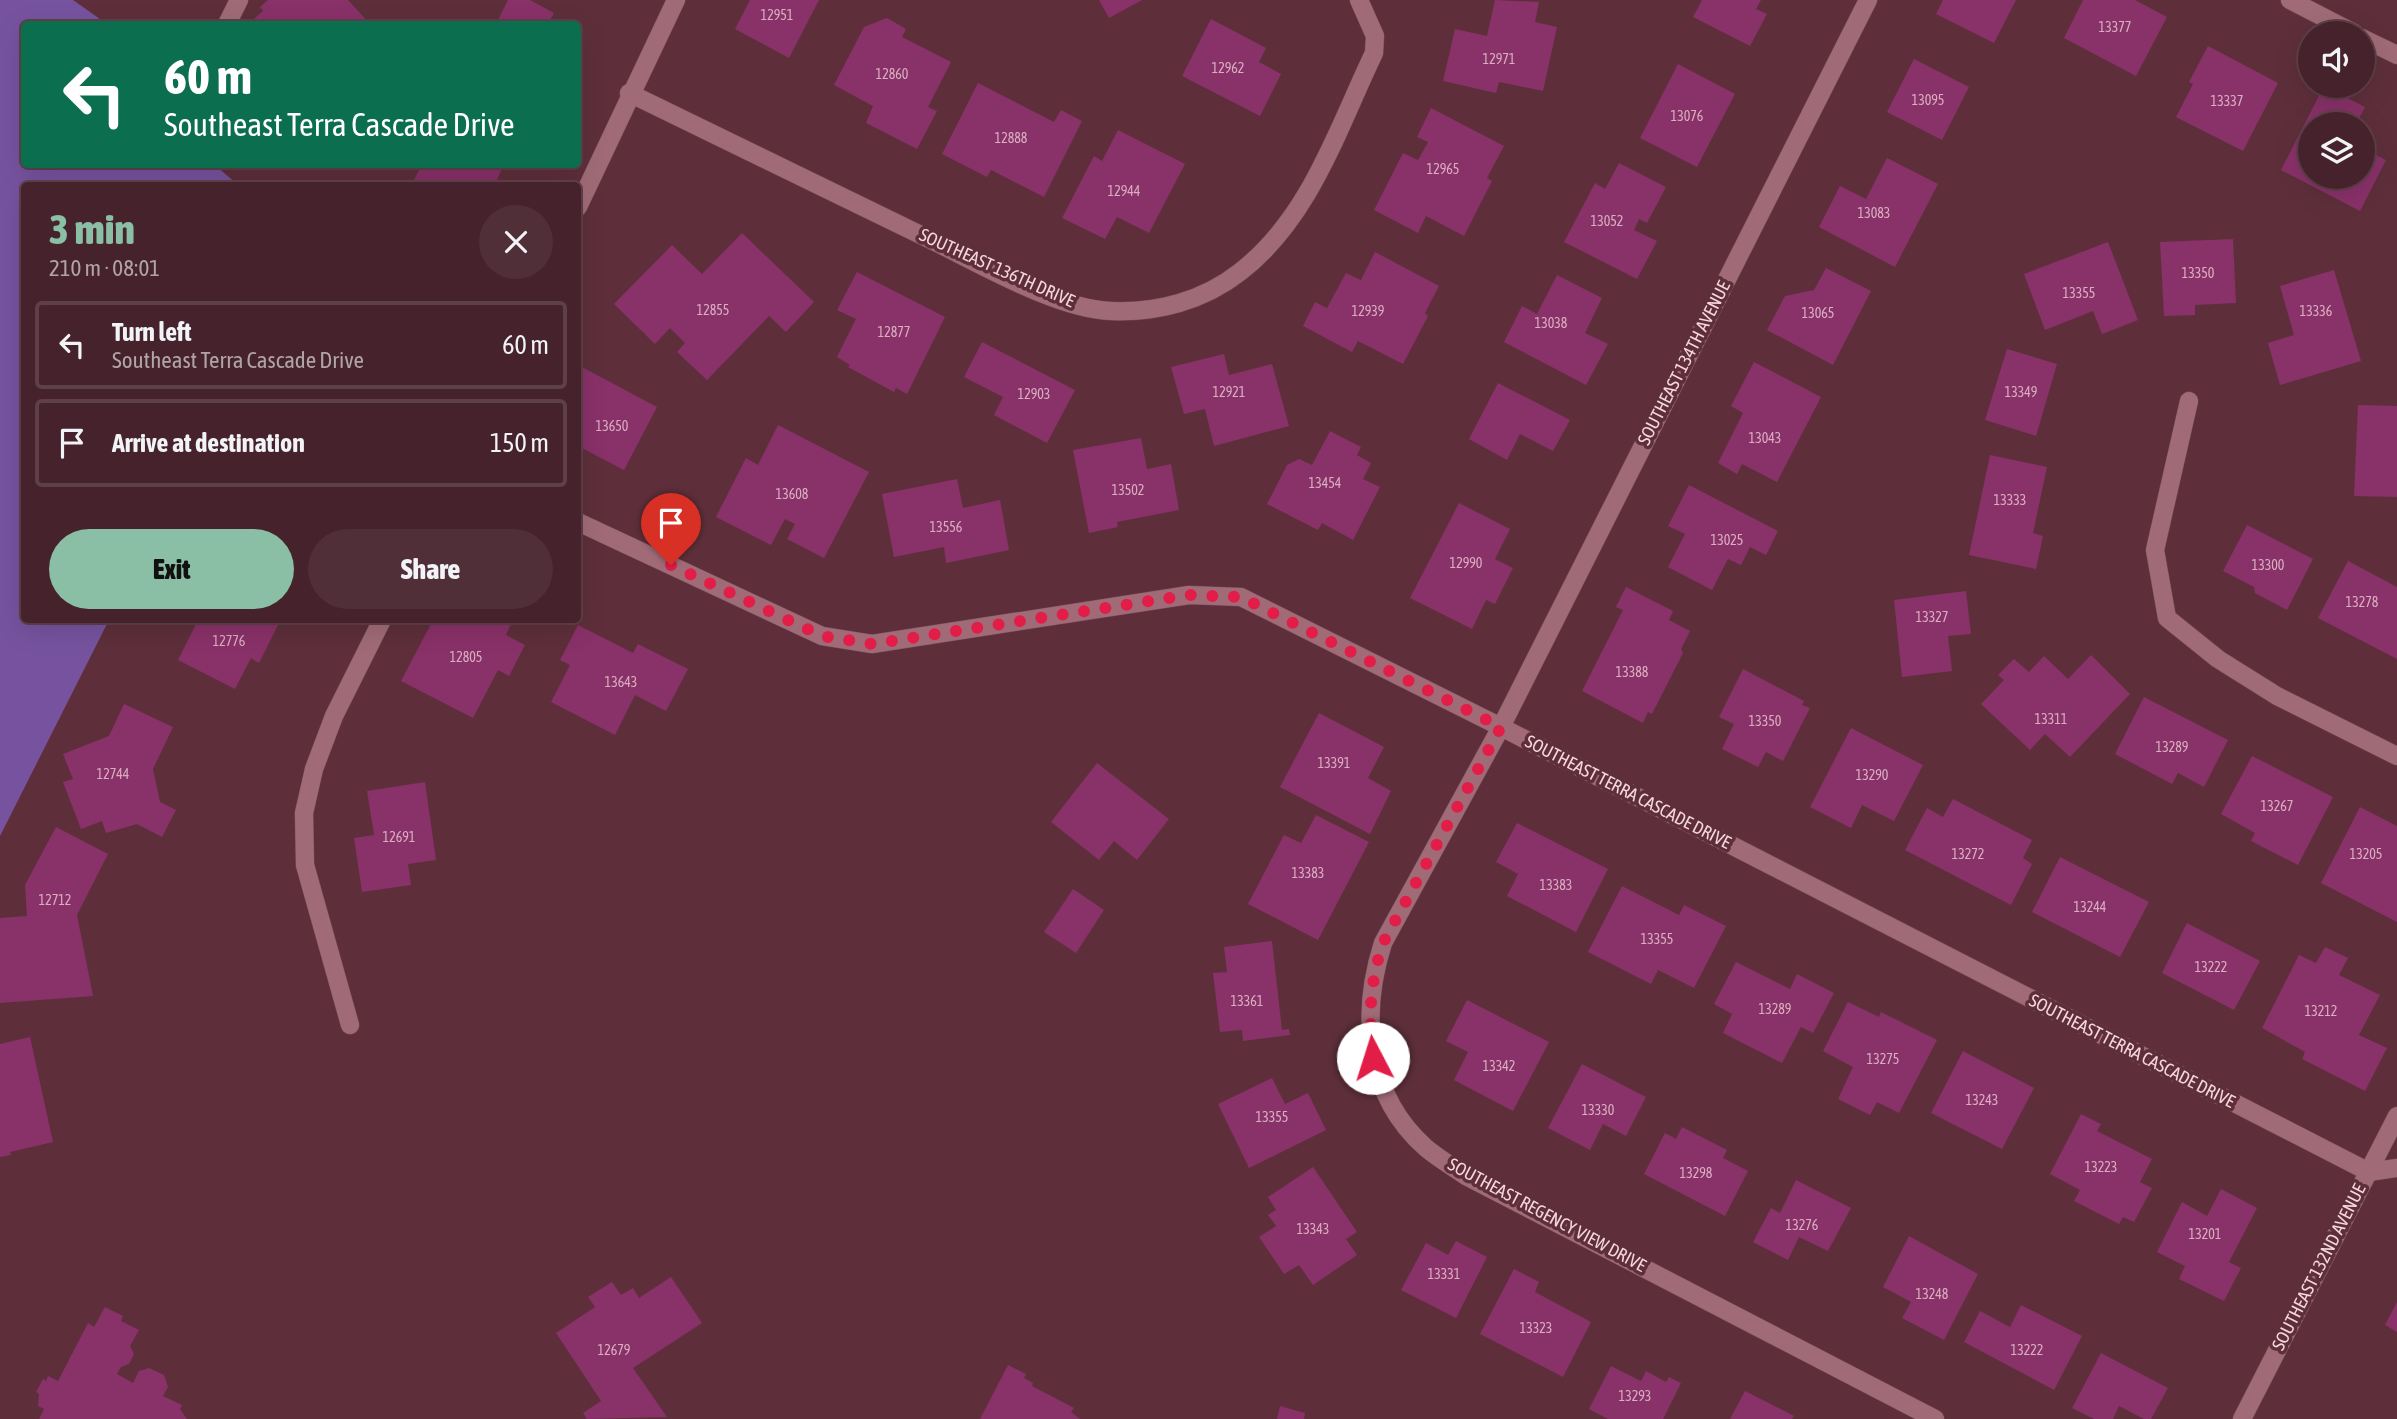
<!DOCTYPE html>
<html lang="en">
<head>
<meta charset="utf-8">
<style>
	:root { --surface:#46232c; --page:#502f38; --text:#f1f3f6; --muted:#b0a4a9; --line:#5e4048; --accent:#8abfa5 }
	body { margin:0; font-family:"Asap Condensed",sans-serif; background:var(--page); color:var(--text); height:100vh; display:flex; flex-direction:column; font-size:26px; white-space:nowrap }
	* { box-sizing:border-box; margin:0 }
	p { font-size:23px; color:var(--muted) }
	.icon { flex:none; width:38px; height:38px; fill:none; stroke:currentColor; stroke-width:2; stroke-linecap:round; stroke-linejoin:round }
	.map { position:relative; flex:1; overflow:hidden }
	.details { position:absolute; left:21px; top:182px; width:560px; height:441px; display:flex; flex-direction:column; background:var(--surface); border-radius:7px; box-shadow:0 7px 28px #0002,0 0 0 2px var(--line) }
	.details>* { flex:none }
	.hud { position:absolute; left:21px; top:21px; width:560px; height:147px; border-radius:7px; box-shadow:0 7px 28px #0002,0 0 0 2px var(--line); background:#0b6e4f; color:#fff; overflow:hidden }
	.controls { position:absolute; left:2298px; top:21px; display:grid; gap:14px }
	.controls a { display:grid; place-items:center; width:77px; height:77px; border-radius:50%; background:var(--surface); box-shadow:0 7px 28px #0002,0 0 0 2px var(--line); font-size:35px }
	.pin { position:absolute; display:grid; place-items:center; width:60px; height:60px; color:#fff; margin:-72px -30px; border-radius:50% 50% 50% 0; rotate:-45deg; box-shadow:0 0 7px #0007 }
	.pin .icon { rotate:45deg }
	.me { position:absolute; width:77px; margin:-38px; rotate:355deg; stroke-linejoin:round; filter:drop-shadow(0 0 5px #0008) }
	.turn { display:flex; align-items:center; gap:24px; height:147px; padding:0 28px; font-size:32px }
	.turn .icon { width:91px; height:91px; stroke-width:2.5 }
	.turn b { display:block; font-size:49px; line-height:60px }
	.round { display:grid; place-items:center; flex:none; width:74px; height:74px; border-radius:37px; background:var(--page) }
	.summary { display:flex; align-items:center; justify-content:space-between; height:119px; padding:0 28px }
	h1 { font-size:42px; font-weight:800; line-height:52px; color:var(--accent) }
	.primary-button { display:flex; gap:14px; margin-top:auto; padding:14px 28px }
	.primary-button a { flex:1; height:80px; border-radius:42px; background:var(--accent); color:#111; font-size:28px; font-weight:800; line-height:80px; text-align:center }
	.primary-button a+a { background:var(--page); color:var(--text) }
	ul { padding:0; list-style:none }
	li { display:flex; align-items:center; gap:21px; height:88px; margin:0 14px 10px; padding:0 14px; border:4px solid var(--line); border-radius:7px }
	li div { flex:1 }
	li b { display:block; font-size:26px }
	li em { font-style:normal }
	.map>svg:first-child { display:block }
</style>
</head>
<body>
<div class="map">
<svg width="2397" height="1419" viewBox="0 0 2397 1419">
	<rect width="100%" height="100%" fill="#5e2f3b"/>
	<path fill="#77539f" d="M 0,0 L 73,0 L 107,24 L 24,24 L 24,164 L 215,165 L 238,185 L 24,186 L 24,620 L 109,620 L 0,836 Z"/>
	<path fill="#893169" d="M 268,0 L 348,0 L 370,24 L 248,24 L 263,11 L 260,7 Z
		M 508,0 L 530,0 L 554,13 L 548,24 L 496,24 Z
		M 750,0 L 819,0 L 789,58 L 735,29 Z
		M 1099,0 L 1142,0 L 1109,18 Z
		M 1495,0 L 1539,2 L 1535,22 L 1557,27 L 1543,91 L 1499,82 L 1496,93 L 1443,81 L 1455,29 L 1487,36 Z
		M 1702,0 L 1761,0 L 1756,9 L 1767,14 L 1750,46 L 1693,17 Z
		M 1943,0 L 2016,0 L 1994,43 L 1936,14 Z
		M 2083,0 L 2135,0 L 2167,17 L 2136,76 L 2064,38 Z
		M 887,18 L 906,29 L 902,37 L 951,62 L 928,107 L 937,111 L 917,149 L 866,123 L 873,106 L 834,85 L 864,27 Z
		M 1211,19 L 1266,48 L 1259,62 L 1281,74 L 1260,116 L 1182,76 Z
		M 2208,46 L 2278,83 L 2243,151 L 2176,117 L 2193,84 L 2189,82 Z
		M 1914,59 L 1969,87 L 1942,140 L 1887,112 Z
		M 1678,64 L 1735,94 L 1697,167 L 1640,138 Z
		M 978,83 L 1054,122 L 1061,110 L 1082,121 L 1044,197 L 991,170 L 987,177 L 942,154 Z
		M 2324,86 L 2365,107 L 2356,124 L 2310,124 L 2310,177 L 2362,177 L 2362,148 L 2386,160 L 2360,211 L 2281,170 Z
		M 1431,108 L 1504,146 L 1487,178 L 1492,181 L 1464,236 L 1426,216 L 1418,233 L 1374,210 L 1403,153 L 1418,160 L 1426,146 L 1428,142 L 1417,137 Z
		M 1118,130 L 1185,164 L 1149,233 L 1117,217 L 1105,239 L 1062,218 L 1094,156 L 1102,161 Z
		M 1887,158 L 1938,184 L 1895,267 L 1819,227 L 1840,186 L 1866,199 Z
		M 1619,163 L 1666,187 L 1647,223 L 1639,219 L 1634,230 L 1657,241 L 1637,279 L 1564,242 L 1595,183 L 1605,189 Z
		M 422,164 L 498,164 L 503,167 L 494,186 L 411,186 Z
		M 742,233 L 814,302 L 786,332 L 769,316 L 707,380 L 677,352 L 685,343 L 670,328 L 655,344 L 614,304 L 672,245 L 702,274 Z
		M 2233,239 L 2236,303 L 2195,305 L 2195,315 L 2164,316 L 2160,242 Z
		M 2108,242 L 2138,320 L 2102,334 L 2093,311 L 2045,330 L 2024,274 Z
		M 1375,252 L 1439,286 L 1425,313 L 1428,316 L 1403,364 L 1358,341 L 1352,352 L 1303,326 L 1315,302 L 1327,308 L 1346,273 L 1361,280 Z
		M 1826,268 L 1871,291 L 1833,365 L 1767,330 L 1785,296 L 1814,290 Z
		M 2334,270 L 2361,361 L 2280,385 L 2268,343 L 2294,335 L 2280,286 Z
		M 857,272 L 945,317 L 907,394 L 896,388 L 894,392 L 848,367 L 850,365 L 837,357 L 856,319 L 837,310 Z
		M 1557,275 L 1602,298 L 1585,333 L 1608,344 L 1586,385 L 1504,342 L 1522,306 L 1537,314 Z
		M 982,342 L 1075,390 L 1047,443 L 994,415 L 1003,397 L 964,377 Z
		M 2007,349 L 2057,364 L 2036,436 L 1985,420 Z
		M 1224,354 L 1229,375 L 1272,364 L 1289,426 L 1214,446 L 1205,409 L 1184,414 L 1171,367 Z
		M 1754,362 L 1821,397 L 1777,482 L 1742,464 L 1737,474 L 1718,463 L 1743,413 L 1731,406 Z
		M 578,365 L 657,407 L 624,470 L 578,446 Z
		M 1498,383 L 1570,420 L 1553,451 L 1520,434 L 1507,460 L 1469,439 Z
		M 2358,405 L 2397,406 L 2397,497 L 2354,496 Z
		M 778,425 L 869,472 L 824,558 L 787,539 L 795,524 L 785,519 L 771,545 L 716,517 L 746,458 L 758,465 Z
		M 1330,431 L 1361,447 L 1357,455 L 1371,463 L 1363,479 L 1380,487 L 1353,540 L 1322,523 L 1318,530 L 1267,504 L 1287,465 L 1299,459 L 1312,465 Z
		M 1141,438 L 1147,469 L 1171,464 L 1179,510 L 1117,522 L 1118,527 L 1089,533 L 1073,450 Z
		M 1990,455 L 2047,467 L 2033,533 L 2043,536 L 2036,569 L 1969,555 Z
		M 957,479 L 963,508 L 1000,500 L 1009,550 L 946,563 L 944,547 L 894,557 L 882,494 Z
		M 1689,485 L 1778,531 L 1766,555 L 1750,547 L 1741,565 L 1728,559 L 1712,590 L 1668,567 L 1685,534 L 1668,526 Z
		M 1459,503 L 1510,529 L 1495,559 L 1513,568 L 1495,604 L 1486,600 L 1472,629 L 1410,598 Z
		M 2247,525 L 2313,559 L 2287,610 L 2255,593 L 2254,587 L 2223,571 Z
		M 2348,561 L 2397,587 L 2397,659 L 2318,618 Z
		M 1626,587 L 1673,611 L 1669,620 L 1690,631 L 1681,649 L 1683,653 L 1652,714 L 1648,712 L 1643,723 L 1582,691 L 1623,610 L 1616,607 Z
		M 1966,591 L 1971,634 L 1948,636 L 1952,671 L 1902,677 L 1894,600 Z
		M 198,620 L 273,620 L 279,623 L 259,663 L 251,658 L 235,689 L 178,660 Z
		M 433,620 L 507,620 L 512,622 L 506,635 L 525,645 L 509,676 L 498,670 L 473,718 L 401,681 Z
		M 578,625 L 633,653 L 638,644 L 688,669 L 666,711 L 635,695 L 615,735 L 551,702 L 570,665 L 560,660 Z
		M 2091,655 L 2130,694 L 2070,757 L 2045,734 L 2030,750 L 1981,704 L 2004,680 L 1998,675 L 2014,659 L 2029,672 L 2044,656 L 2068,679 Z
		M 1743,669 L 1804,701 L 1802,705 L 1810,708 L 1783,761 L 1766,752 L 1758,767 L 1722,749 L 1734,724 L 1719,717 Z
		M 2144,697 L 2228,740 L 2204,787 L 2178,773 L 2172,784 L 2115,754 Z
		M 124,704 L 173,727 L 153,769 L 160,802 L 176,810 L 162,837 L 137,824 L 106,833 L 102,821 L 81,829 L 63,782 L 73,779 L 63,754 L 109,736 Z
		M 1319,713 L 1384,747 L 1368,778 L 1391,791 L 1370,834 L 1280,787 Z
		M 1851,728 L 1923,765 L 1894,821 L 1862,805 L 1851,828 L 1810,807 Z
		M 2252,756 L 2333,797 L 2298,865 L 2251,841 L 2255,833 L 2221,814 Z
		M 1097,763 L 1169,819 L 1137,860 L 1114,841 L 1099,860 L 1051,822 Z
		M 425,782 L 436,860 L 408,864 L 411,885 L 362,892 L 354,838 L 374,835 L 367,791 Z
		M 1953,799 L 2032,840 L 2023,858 L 2032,864 L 2011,905 L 1905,850 L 1927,808 L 1943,817 Z
		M 2360,807 L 2397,826 L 2397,922 L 2321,883 Z
		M 1316,815 L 1369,842 L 1318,940 L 1248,904 L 1284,835 L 1301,843 Z
		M 1517,823 L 1608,869 L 1576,932 L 1507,896 L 1518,874 L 1496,862 Z
		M 56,827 L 108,854 L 77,915 L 93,996 L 0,1003 L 0,918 L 27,916 L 25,885 Z
		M 2060,857 L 2149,902 L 2120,957 L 2032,912 Z
		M 1622,886 L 1679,915 L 1684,905 L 1726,926 L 1694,988 L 1658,970 L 1651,984 L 1588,952 Z
		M 1073,889 L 1104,910 L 1076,953 L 1044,932 Z
		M 2187,923 L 2260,961 L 2234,1010 L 2162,973 Z
		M 1272,941 L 1282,1030 L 1289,1029 L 1290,1035 L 1243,1041 L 1242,1030 L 1220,1032 L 1213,973 L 1227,972 L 1224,947 Z
		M 2325,947 L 2348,958 L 2339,975 L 2380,995 L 2359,1035 L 2387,1048 L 2365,1091 L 2302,1059 L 2305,1052 L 2262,1028 L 2299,955 L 2316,963 Z
		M 1736,962 L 1790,989 L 1797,974 L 1834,993 L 1813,1033 L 1801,1027 L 1782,1063 L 1723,1033 L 1732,1014 L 1714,1004 Z
		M 1467,1000 L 1549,1042 L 1513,1111 L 1454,1080 L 1468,1052 L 1446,1041 Z
		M 1848,1002 L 1879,1017 L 1881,1012 L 1937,1040 L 1899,1113 L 1877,1102 L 1870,1115 L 1838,1099 L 1853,1067 L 1823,1051 Z
		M 30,1037 L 53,1142 L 10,1152 L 11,1155 L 0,1157 L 0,1044 Z
		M 1963,1051 L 2034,1088 L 2002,1149 L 1931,1113 Z
		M 1582,1064 L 1646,1097 L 1626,1136 L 1603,1124 L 1590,1150 L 1548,1128 Z
		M 1272,1078 L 1285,1104 L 1308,1093 L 1326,1130 L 1249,1168 L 1218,1104 Z
		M 2081,1114 L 2101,1124 L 2097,1131 L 2152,1159 L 2140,1182 L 2152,1188 L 2134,1222 L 2123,1217 L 2119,1224 L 2074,1201 L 2080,1190 L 2050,1174 Z
		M 1682,1127 L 1727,1150 L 1723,1158 L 1748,1171 L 1725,1216 L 1644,1174 L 1665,1133 L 1676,1139 Z
		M 1313,1167 L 1357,1232 L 1346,1239 L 1357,1255 L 1313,1285 L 1299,1265 L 1284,1274 L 1259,1237 L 1276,1226 L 1268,1215 L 1276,1210 L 1268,1197 Z
		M 1796,1180 L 1851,1208 L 1828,1251 L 1799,1237 L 1788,1260 L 1753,1242 L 1771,1208 L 1780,1213 Z
		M 2221,1189 L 2257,1208 L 2229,1262 L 2241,1268 L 2224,1301 L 2179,1279 L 2185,1266 L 2157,1252 L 2182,1202 L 2207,1216 Z
		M 1909,1236 L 1978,1274 L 1944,1340 L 1902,1318 L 1911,1302 L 1883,1287 Z
		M 1456,1241 L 1487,1257 L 1456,1318 L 1401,1290 L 1426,1243 L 1448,1255 Z
		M 1514,1269 L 1539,1282 L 1535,1292 L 1591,1322 L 1563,1377 L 1480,1334 Z
		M 671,1277 L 702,1323 L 633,1368 L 667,1417 L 587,1419 L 583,1413 L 601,1401 L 556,1333 L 595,1307 L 588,1297 L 612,1282 L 621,1295 L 633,1288 L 639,1298 Z
		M 2397,1302 L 2397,1332 L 2385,1325 Z
		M 2021,1305 L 2082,1336 L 2054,1390 L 1964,1342 L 1980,1311 L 2010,1327 Z
		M 105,1307 L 123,1316 L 121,1321 L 139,1330 L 130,1346 L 134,1354 L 129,1364 L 121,1367 L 117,1374 L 133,1383 L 139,1371 L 149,1368 L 164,1375 L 168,1387 L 163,1396 L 182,1405 L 180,1409 L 187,1419 L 39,1419 L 44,1409 L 38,1406 L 39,1394 L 36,1392 L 43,1379 L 46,1381 L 48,1376 L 58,1381 L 88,1323 L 94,1327 Z
		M 2101,1353 L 2168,1388 L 2151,1419 L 2144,1419 L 2119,1406 L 2113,1419 L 2094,1419 L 2072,1408 Z
		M 1008,1365 L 1026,1374 L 1024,1378 L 1033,1383 L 1032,1386 L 1074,1408 L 1071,1412 L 1080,1419 L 980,1419 Z
		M 1611,1366 L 1641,1381 L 1646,1371 L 1666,1382 L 1669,1377 L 1681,1383 L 1663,1419 L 1608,1419 L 1589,1409 Z
		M 1745,1391 L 1794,1416 L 1792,1419 L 1730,1419 Z
		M 1280,1406 L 1305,1413 L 1304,1419 L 1277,1419 Z"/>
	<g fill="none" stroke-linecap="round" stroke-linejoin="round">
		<defs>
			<path id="street" d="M 1868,0 L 1501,727 L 1383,943 C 1360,1015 1366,1095 1426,1148 C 1438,1158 1453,1167 1466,1176 L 1935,1419
				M 2290,0 L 2354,33
				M 227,24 L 239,0
				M 2362,38 L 2397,55
				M 629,93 C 729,142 829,191 929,239 C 979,263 1056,309 1111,311 C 1157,313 1203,301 1240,272 C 1310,218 1337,130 1374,53 L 1375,36 L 1359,0
				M 578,207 L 676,0
				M 2189,401 L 2155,550 L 2167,618 L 2218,659 L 2277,696 L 2397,756
				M 578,522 L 822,636 L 872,644 L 1189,595 L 1241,597 L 1501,727 L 2369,1172 L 2397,1168
				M 350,1025 L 305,865 L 304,813 L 314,769 L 334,716 L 382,620
				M 2242,1419 L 2397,1116"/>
		</defs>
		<use href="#street" stroke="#774f5a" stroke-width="19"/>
		<use href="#street" stroke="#a06b77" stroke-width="18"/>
	</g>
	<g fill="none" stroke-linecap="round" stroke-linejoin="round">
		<path stroke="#e11d48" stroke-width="12" stroke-dasharray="0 21.6" d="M 671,565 L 822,636 L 872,644 L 1189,595 L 1241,597 L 1501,727 L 1383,943 C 1369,986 1369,1014 1373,1058"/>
	</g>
	<g text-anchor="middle" stroke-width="7" stroke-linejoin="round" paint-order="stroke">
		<g font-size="14" fill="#daaec0">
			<text x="777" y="20">12951</text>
			<text x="2115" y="32">13377</text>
			<text x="1499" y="64">12971</text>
			<text x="1228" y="73">12962</text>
			<text x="892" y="79">12860</text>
			<text x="1928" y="105">13095</text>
			<text x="2227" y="106">13337</text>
			<text x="1687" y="121">13076</text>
			<text x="1011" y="143">12888</text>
			<text x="1443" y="174">12965</text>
			<text x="1124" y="196">12944</text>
			<text x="1874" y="218">13083</text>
			<text x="1607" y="226">13052</text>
			<text x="2198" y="278">13350</text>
			<text x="2079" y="298">13355</text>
			<text x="713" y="315">12855</text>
			<text x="1368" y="316">12939</text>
			<text x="2316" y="316">13336</text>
			<text x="1818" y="318">13065</text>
			<text x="1551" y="328">13038</text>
			<text x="894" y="337">12877</text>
			<text x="1229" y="397">12921</text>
			<text x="2021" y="397">13349</text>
			<text x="1034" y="399">12903</text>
			<text x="612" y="431">13650</text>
			<text x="1765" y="443">13043</text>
			<text x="1325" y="488">13454</text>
			<text x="1128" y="495">13502</text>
			<text x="792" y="499">13608</text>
			<text x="2010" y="505">13333</text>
			<text x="946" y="532">13556</text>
			<text x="1727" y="545">13025</text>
			<text x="1466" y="568">12990</text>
			<text x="2268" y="570">13300</text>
			<text x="2362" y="607">13278</text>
			<text x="1932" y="622">13327</text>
			<text x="229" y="646">12776</text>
			<text x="466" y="662">12805</text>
			<text x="1632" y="677">13388</text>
			<text x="621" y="687">13643</text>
			<text x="2051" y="724">13311</text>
			<text x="1765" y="726">13350</text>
			<text x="2172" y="752">13289</text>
			<text x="1334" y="768">13391</text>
			<text x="113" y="779">12744</text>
			<text x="1872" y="780">13290</text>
			<text x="2277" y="811">13267</text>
			<text x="399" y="842">12691</text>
			<text x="1968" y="859">13272</text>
			<text x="2366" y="859">13205</text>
			<text x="1308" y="878">13383</text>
			<text x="1556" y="890">13383</text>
			<text x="55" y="905">12712</text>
			<text x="2090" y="912">13244</text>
			<text x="1657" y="944">13355</text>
			<text x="2211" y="972">13222</text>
			<text x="1247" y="1006">13361</text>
			<text x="1775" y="1014">13289</text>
			<text x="2321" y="1016">13212</text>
			<text x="1883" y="1064">13275</text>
			<text x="1499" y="1071">13342</text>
			<text x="1982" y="1105">13243</text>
			<text x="1598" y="1115">13330</text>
			<text x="1272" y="1122">13355</text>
			<text x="2101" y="1172">13223</text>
			<text x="1696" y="1178">13298</text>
			<text x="1802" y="1230">13276</text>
			<text x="1313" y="1234">13343</text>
			<text x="2205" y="1239">13201</text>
			<text x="1444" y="1279">13331</text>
			<text x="1932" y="1299">13248</text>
			<text x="1536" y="1333">13323</text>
			<text x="614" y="1355">12679</text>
			<text x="2027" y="1355">13222</text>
			<text x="1635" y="1401">13293</text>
		</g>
		<g font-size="18" fill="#f5d7dd" stroke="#5e2f3b">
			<text transform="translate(997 268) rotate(24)" y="6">SOUTHEAST 136TH DRIVE</text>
			<text transform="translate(1684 363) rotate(-63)" y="6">SOUTHEAST 134TH AVENUE</text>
			<text transform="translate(1628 792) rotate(27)" y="6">SOUTHEAST TERRA CASCADE DRIVE</text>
			<text transform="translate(2132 1051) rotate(27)" y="6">SOUTHEAST TERRA CASCADE DRIVE</text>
			<text transform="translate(1547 1215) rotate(28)" y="6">SOUTHEAST REGENCY VIEW DRIVE</text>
			<text transform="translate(2319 1267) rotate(-63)" y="6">SOUTHEAST 132ND AVENUE</text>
		</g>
	</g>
</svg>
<div class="controls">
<a><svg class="icon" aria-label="sound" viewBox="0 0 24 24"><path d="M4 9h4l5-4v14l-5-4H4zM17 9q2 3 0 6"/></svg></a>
<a><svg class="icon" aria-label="layers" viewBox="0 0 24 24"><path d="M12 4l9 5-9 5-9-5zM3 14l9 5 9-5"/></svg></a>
</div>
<div class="pin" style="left:671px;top:565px;background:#d93025"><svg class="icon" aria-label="arrive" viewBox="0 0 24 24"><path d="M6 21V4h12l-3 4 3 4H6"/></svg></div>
<svg class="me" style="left:1373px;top:1058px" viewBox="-20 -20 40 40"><circle r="19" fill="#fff"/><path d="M0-13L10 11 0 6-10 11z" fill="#e11d48"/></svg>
<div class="hud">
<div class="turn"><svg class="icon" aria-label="left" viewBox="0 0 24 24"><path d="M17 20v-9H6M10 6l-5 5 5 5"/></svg><div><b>60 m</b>Southeast Terra Cascade Drive</div></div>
</div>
<section class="details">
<div class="summary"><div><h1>3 min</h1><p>210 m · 08:01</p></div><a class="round"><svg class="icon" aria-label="close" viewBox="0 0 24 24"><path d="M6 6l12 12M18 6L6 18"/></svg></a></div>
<ul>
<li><svg class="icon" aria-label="left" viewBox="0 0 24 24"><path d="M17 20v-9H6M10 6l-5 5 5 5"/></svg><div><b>Turn left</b><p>Southeast Terra Cascade Drive</p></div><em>60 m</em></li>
<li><svg class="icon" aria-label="arrive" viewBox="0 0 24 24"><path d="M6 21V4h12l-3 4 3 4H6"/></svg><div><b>Arrive at destination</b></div><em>150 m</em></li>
</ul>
<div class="primary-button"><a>Exit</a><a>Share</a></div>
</section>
</div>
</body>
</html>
